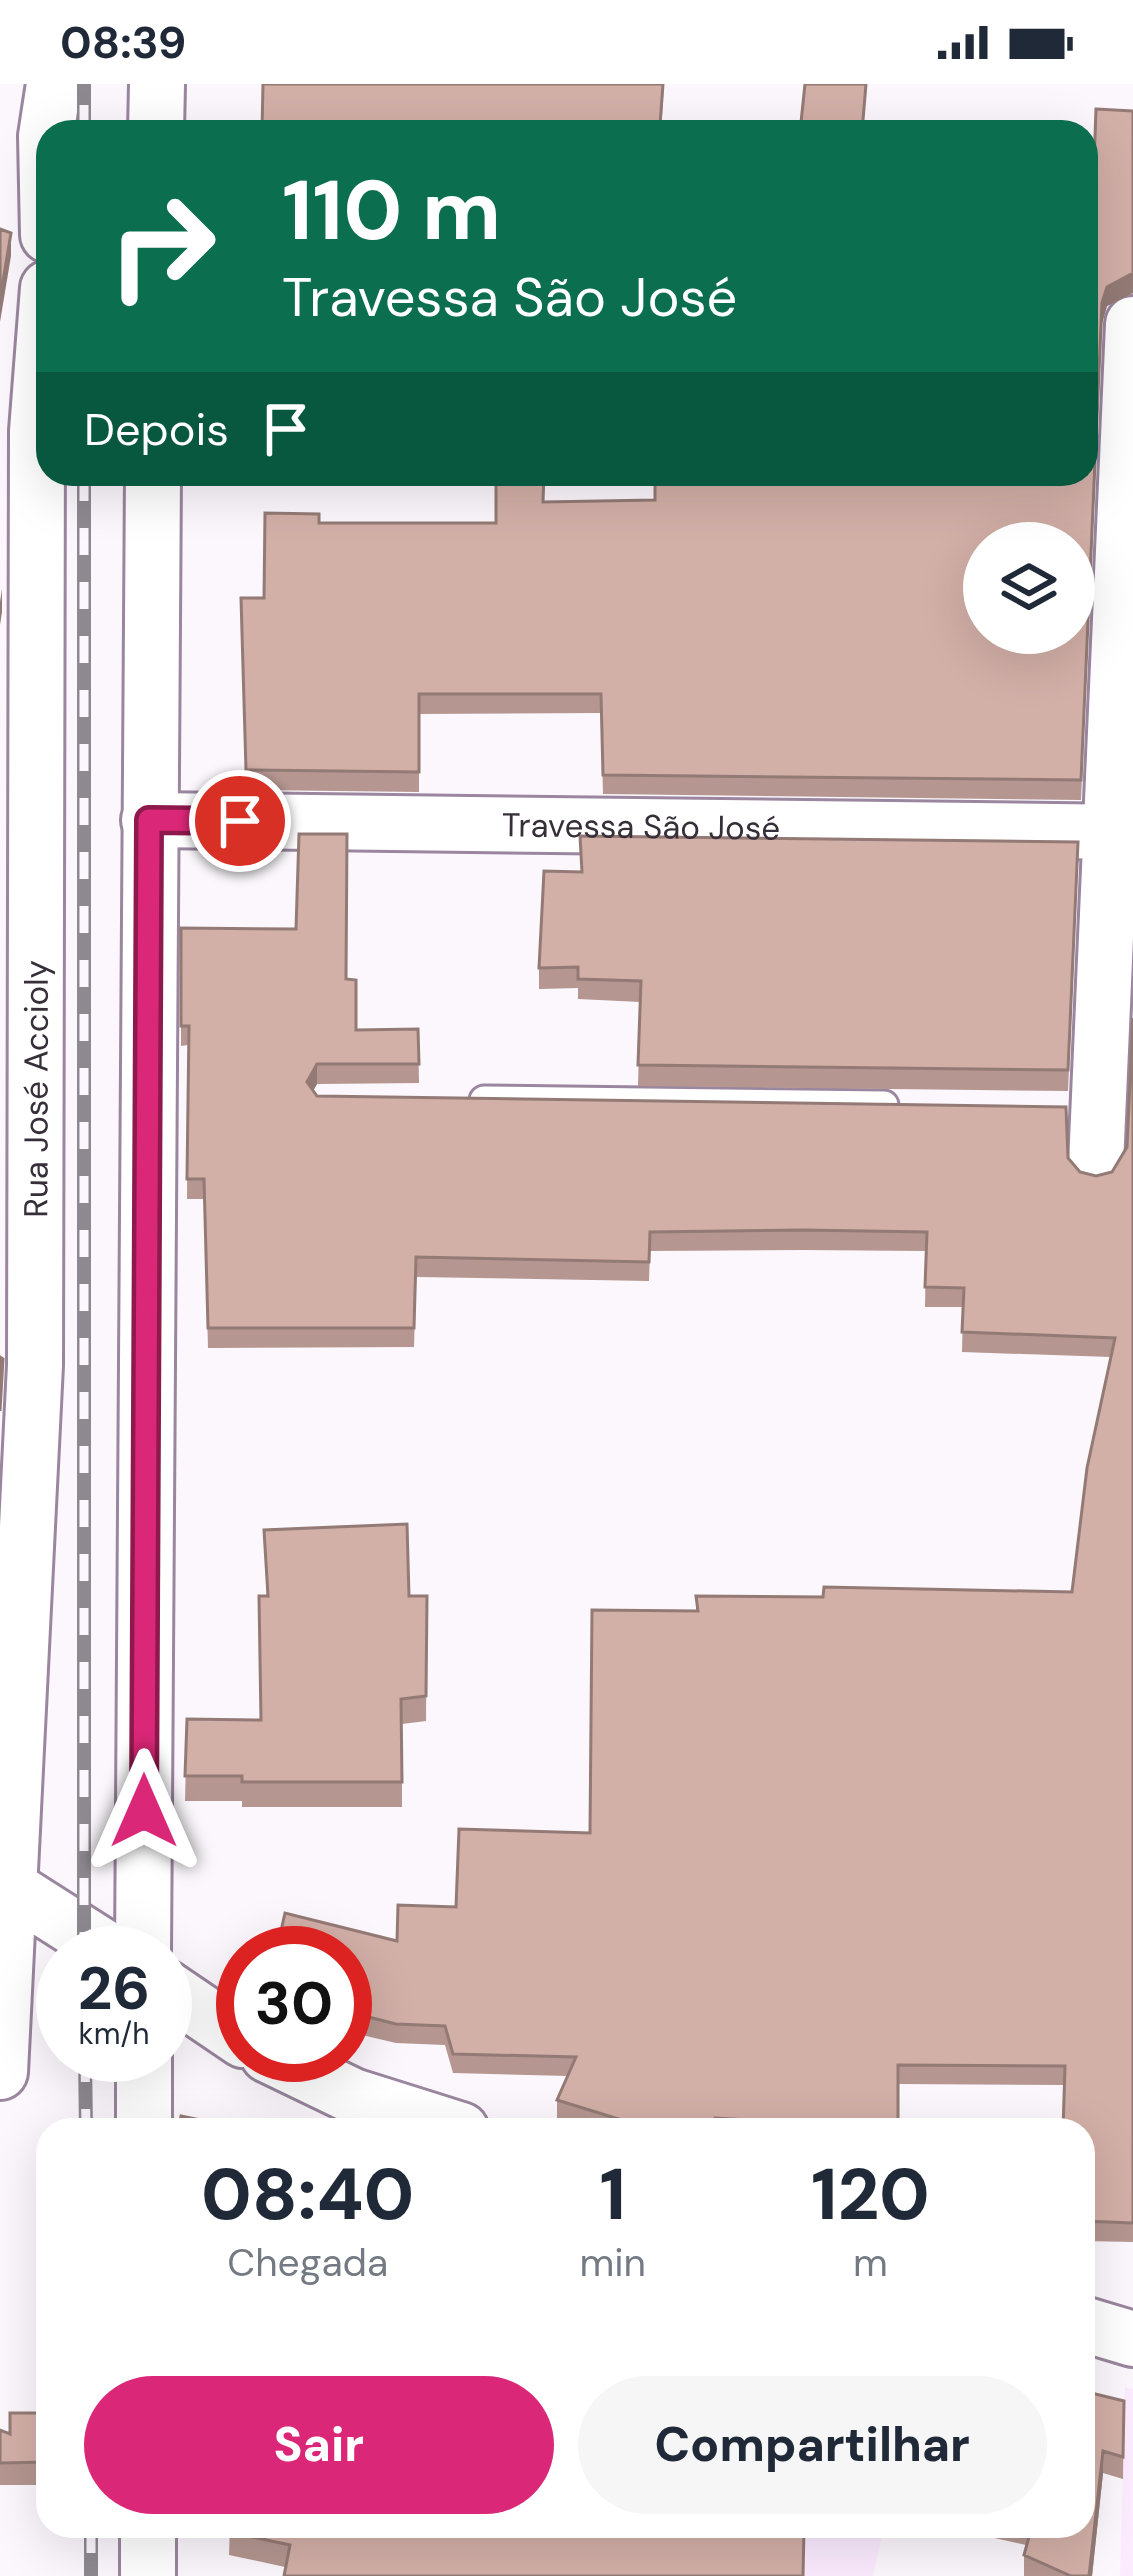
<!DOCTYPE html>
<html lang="pt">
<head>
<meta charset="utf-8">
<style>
	:root { --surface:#fff; --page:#f6f6f7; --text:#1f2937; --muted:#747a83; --accent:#db2777 }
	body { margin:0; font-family:"DM Sans",sans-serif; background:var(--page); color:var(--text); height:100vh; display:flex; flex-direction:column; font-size:45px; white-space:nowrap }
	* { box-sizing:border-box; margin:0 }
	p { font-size:39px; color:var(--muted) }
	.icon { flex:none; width:66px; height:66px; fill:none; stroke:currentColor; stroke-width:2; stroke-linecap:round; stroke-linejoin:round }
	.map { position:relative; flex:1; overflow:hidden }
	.panel { position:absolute; left:36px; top:2034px; width:1059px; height:420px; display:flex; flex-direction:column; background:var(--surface); border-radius:36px; box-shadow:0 12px 48px #0002 }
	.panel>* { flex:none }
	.guide { position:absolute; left:36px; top:36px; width:1062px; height:366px; border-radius:36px; box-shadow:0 12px 48px #0002; background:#0b6e4f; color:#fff; overflow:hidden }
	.buttons { position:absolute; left:963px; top:438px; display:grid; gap:24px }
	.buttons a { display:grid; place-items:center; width:132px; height:132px; border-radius:50%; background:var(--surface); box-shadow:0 12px 48px #0002; font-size:60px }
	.speed { position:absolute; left:36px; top:1842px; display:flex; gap:24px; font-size:60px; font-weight:700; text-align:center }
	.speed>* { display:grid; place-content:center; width:156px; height:156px; border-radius:50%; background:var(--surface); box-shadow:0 12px 48px #0002; line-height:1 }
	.speed small { font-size:30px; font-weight:400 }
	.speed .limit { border:18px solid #d22; background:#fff; color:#111 }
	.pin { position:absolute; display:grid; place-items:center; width:102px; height:102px; color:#fff; margin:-51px; border:6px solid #fff; border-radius:50%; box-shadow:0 3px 12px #0007 }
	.me { position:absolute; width:132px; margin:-66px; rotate:0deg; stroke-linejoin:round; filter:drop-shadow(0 0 9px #0008) }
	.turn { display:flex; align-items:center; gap:42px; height:252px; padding:0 48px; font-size:54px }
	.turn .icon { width:156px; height:156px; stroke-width:2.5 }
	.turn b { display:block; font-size:84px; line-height:102px }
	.then { display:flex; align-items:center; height:114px; padding:0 48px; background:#0003; gap:24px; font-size:45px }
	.eta { display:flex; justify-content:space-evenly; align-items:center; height:204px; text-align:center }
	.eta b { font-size:72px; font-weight:800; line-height:84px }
	.action { display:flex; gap:24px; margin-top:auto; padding:24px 48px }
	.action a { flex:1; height:138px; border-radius:72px; background:var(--accent); color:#fff; font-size:48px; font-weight:800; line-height:138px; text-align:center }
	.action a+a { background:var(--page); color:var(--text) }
	.status { display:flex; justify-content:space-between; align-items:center; height:84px; padding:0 60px; background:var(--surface); direction:ltr }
	.status svg { height:33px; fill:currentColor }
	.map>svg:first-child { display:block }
</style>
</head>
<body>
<div class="status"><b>08:39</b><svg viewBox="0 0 49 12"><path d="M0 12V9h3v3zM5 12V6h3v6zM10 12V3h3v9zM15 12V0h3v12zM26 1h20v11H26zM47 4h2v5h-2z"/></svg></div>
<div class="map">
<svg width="1133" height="2492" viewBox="0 0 1133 2492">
	<rect width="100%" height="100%" fill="#fbf7fc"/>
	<path fill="#fcebff" d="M 1125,2303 L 1133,2305 L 1133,2492 L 1120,2492 Z
		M 626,2442 L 884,2442 L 873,2492 L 625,2492 Z"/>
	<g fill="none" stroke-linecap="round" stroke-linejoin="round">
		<defs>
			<path id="service" d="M 484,1016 L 884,1021"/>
			<g id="minor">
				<path d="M 156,48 L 157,0"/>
				<path d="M 48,151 L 46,52 L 54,0"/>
				<path id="s1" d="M 149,736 L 1133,748"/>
				<path d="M 1096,1080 L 1133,240"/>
				<path d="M 0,1797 L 113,1869"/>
				<path d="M 143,1869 L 153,390"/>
				<path d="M 165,1903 L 243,1956"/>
				<path d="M 144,1971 L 144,2046"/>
				<path d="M 268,1971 L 353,2012 L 461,2046"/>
				<path id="s2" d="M 0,1988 L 35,1281 L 37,347 L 48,204"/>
				<path d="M 1083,2240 L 1133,2255"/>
				<path d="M 148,2442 L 148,2492"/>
			</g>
		</defs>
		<use href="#service" stroke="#9a869e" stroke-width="33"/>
		<use href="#minor" stroke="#9a869e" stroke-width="60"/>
		<use href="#service" stroke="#fff" stroke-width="27"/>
		<use href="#minor" stroke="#fff" stroke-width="54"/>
		<defs>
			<path id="rail" d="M 84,48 L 84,0
				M 84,390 L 84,1869
				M 85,1971 L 86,2046
				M 91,2442 L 91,2492"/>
		</defs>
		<use href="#rail" stroke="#8e8890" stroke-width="14"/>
		<use href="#rail" stroke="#fbf7fc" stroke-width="9" stroke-dasharray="27" stroke-linecap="butt"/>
	</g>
	<path fill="#b59690" d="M 263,0 L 664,0 L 661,48 L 189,48 L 262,47 Z
		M 1133,27 L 1133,209 L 1107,222 L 1102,239 L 1081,716 L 603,710 L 601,629 L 419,630 L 419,708 L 246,706 L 241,514 L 264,514 L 319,439 L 496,439 L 544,418 L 655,416 L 1092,135 Z
		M 1078,779 L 1068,1007 L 638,1002 L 640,918 L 578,915 L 578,904 L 539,905 L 539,884 Z
		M 181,844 L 346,895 L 356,946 L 418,945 L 419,999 L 317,1000 L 313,1007 L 317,1012 L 1068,1074 L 1080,1088 L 1096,1092 L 1112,1088 L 1127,1063 L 1133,934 L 1133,2158 L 1083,2157 L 1083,2046 L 1064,2001 L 898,2000 L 898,2046 L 591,2046 L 557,2035 L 557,2016 L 568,1992 L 453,1989 L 445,1961 L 396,1959 L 345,1947 L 345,1869 L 397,1857 L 590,1749 L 696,1527 L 696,1512 L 823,1513 L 1072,1508 L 1111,1273 L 962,1268 L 963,1223 L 925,1223 L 926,1167 L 803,1166 L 650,1167 L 649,1197 L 416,1193 L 414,1263 L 208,1264 L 204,1115 L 187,1115 L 188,961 L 181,962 Z
		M 264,1446 L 409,1512 L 427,1512 L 426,1637 L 402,1640 L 402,1723 L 242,1723 L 242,1717 L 185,1717 L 187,1635 L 261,1636 L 267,1512 Z
		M 1083,2307 L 1124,2317 L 1123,2395 L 1103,2389 L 1092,2492 L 1024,2492 L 1024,2471 L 1026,2461 L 940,2442 L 1083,2442 Z
		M 48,2329 L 48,2401 L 0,2401 L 0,2346 L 10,2350 Z
		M 230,2442 L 792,2442 L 285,2483 L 229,2471 Z"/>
	<path fill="#937a75" d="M 11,149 L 11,172 L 0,238 L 0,215 Z
		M 1133,189 L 1133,209 L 1107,222 L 1102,239 L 1081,716 L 1102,219 L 1107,203 Z
		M 2,505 L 2,528 L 0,541 L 0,518 Z
		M 317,980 L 317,1000 L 307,1017 L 307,998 Z
		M 715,2034 L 715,2046 L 704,2046 Z
		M 1103,2367 L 1103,2389 L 1092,2492 L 1089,2492 Z"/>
	<path fill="#d2afa7" stroke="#937a75" stroke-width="3" fill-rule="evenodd" d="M 263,0 L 663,0 L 660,41 L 612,38 L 611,48 L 189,48 L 190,44 L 262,47 Z
		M 805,0 L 866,0 L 862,48 L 800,48 Z
		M 1096,25 L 1133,27 L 1133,189 L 1107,203 L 1102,219 L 1081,696 L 603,691 L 601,610 L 419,610 L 419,688 L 246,686 L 241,514 L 264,514 L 265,429 L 319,430 L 319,439 L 496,439 L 496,390 L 544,390 L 543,418 L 655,416 L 655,390 L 1086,390 L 1086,136 L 1092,135 ZM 984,459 L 1074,459 L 1074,549 L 984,549 Z
		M 0,145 L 11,149 L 0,215 Z
		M 299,750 L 347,750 L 346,895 L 356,896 L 356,946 L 418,945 L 419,980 L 317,980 L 307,998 L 317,1012 L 1066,1023 L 1068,1074 L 1080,1088 L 1096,1092 L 1112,1088 L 1127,1063 L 1133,934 L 1133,2139 L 1083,2137 L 1083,2046 L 1063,2046 L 1065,1982 L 898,1981 L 898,2046 L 801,2046 L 801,2039 L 715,2034 L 704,2046 L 654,2046 L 557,2016 L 576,1973 L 453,1970 L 445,1942 L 396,1940 L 345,1927 L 345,1869 L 276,1869 L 285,1829 L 397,1857 L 398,1821 L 456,1823 L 459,1745 L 590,1749 L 592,1526 L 698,1527 L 696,1512 L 823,1513 L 824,1503 L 1072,1508 L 1087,1384 L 1115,1254 L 962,1248 L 964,1204 L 925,1203 L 927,1148 L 803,1146 L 650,1148 L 649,1178 L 416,1173 L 414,1244 L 208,1244 L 204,1095 L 187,1095 L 189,942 L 181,942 L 181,844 L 296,845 Z
		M 580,752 L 1078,758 L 1068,986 L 638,981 L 641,897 L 578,895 L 578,883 L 539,884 L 544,787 L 582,788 Z
		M 0,1273 L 3,1275 L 0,1327 Z
		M 407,1440 L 409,1512 L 427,1512 L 426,1612 L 401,1615 L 402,1698 L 242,1698 L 242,1692 L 185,1692 L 187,1635 L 261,1636 L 259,1512 L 268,1512 L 264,1446 Z
		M 181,2032 L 249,2046 L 178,2046 Z
		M 1083,2307 L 1124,2317 L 1123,2373 L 1103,2367 L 1089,2492 L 1071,2492 L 1024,2471 L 1032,2442 L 1083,2442 Z
		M 10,2329 L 48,2329 L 48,2378 L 0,2379 L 0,2346 L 10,2350 Z
		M 230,2442 L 791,2442 L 791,2444 L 804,2444 L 803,2492 L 284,2492 L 290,2461 L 229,2448 Z"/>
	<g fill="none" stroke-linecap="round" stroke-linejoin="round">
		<defs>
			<path id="route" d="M 144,1727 L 149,736 L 240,737"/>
		</defs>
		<use href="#route" stroke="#8e194d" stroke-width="30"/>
		<use href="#route" stroke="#db2777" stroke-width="21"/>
	</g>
	<g text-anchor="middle" stroke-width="9" stroke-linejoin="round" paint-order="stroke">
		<g font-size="33" fill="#362e38" stroke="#fbf7fc">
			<text dy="12" stroke="none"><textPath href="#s1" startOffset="492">Travessa São José</textPath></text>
			<text dy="12" stroke="none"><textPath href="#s2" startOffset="984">Rua José Accioly</textPath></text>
		</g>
	</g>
</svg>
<div class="buttons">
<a><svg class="icon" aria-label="layers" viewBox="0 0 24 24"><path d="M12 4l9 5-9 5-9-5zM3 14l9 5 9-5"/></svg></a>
</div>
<div class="speed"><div>26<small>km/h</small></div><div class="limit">30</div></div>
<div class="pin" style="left:240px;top:737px;background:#d93025"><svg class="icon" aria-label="arrive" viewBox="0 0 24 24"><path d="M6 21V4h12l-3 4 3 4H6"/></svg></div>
<svg class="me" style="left:144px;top:1727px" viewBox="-20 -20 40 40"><path d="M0-17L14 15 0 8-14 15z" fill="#db2777" stroke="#fff" stroke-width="4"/></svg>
<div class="guide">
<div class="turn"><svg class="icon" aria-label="right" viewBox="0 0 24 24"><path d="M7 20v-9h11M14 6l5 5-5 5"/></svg><div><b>110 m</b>Travessa São José</div></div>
<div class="then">Depois<svg class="icon" aria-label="arrive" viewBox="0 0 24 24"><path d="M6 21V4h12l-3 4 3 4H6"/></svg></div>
</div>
<section class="panel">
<div class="eta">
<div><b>08:40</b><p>Chegada</p></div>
<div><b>1</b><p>min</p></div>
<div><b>120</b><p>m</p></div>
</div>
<div class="action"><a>Sair</a><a>Compartilhar</a></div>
</section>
</div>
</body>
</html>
